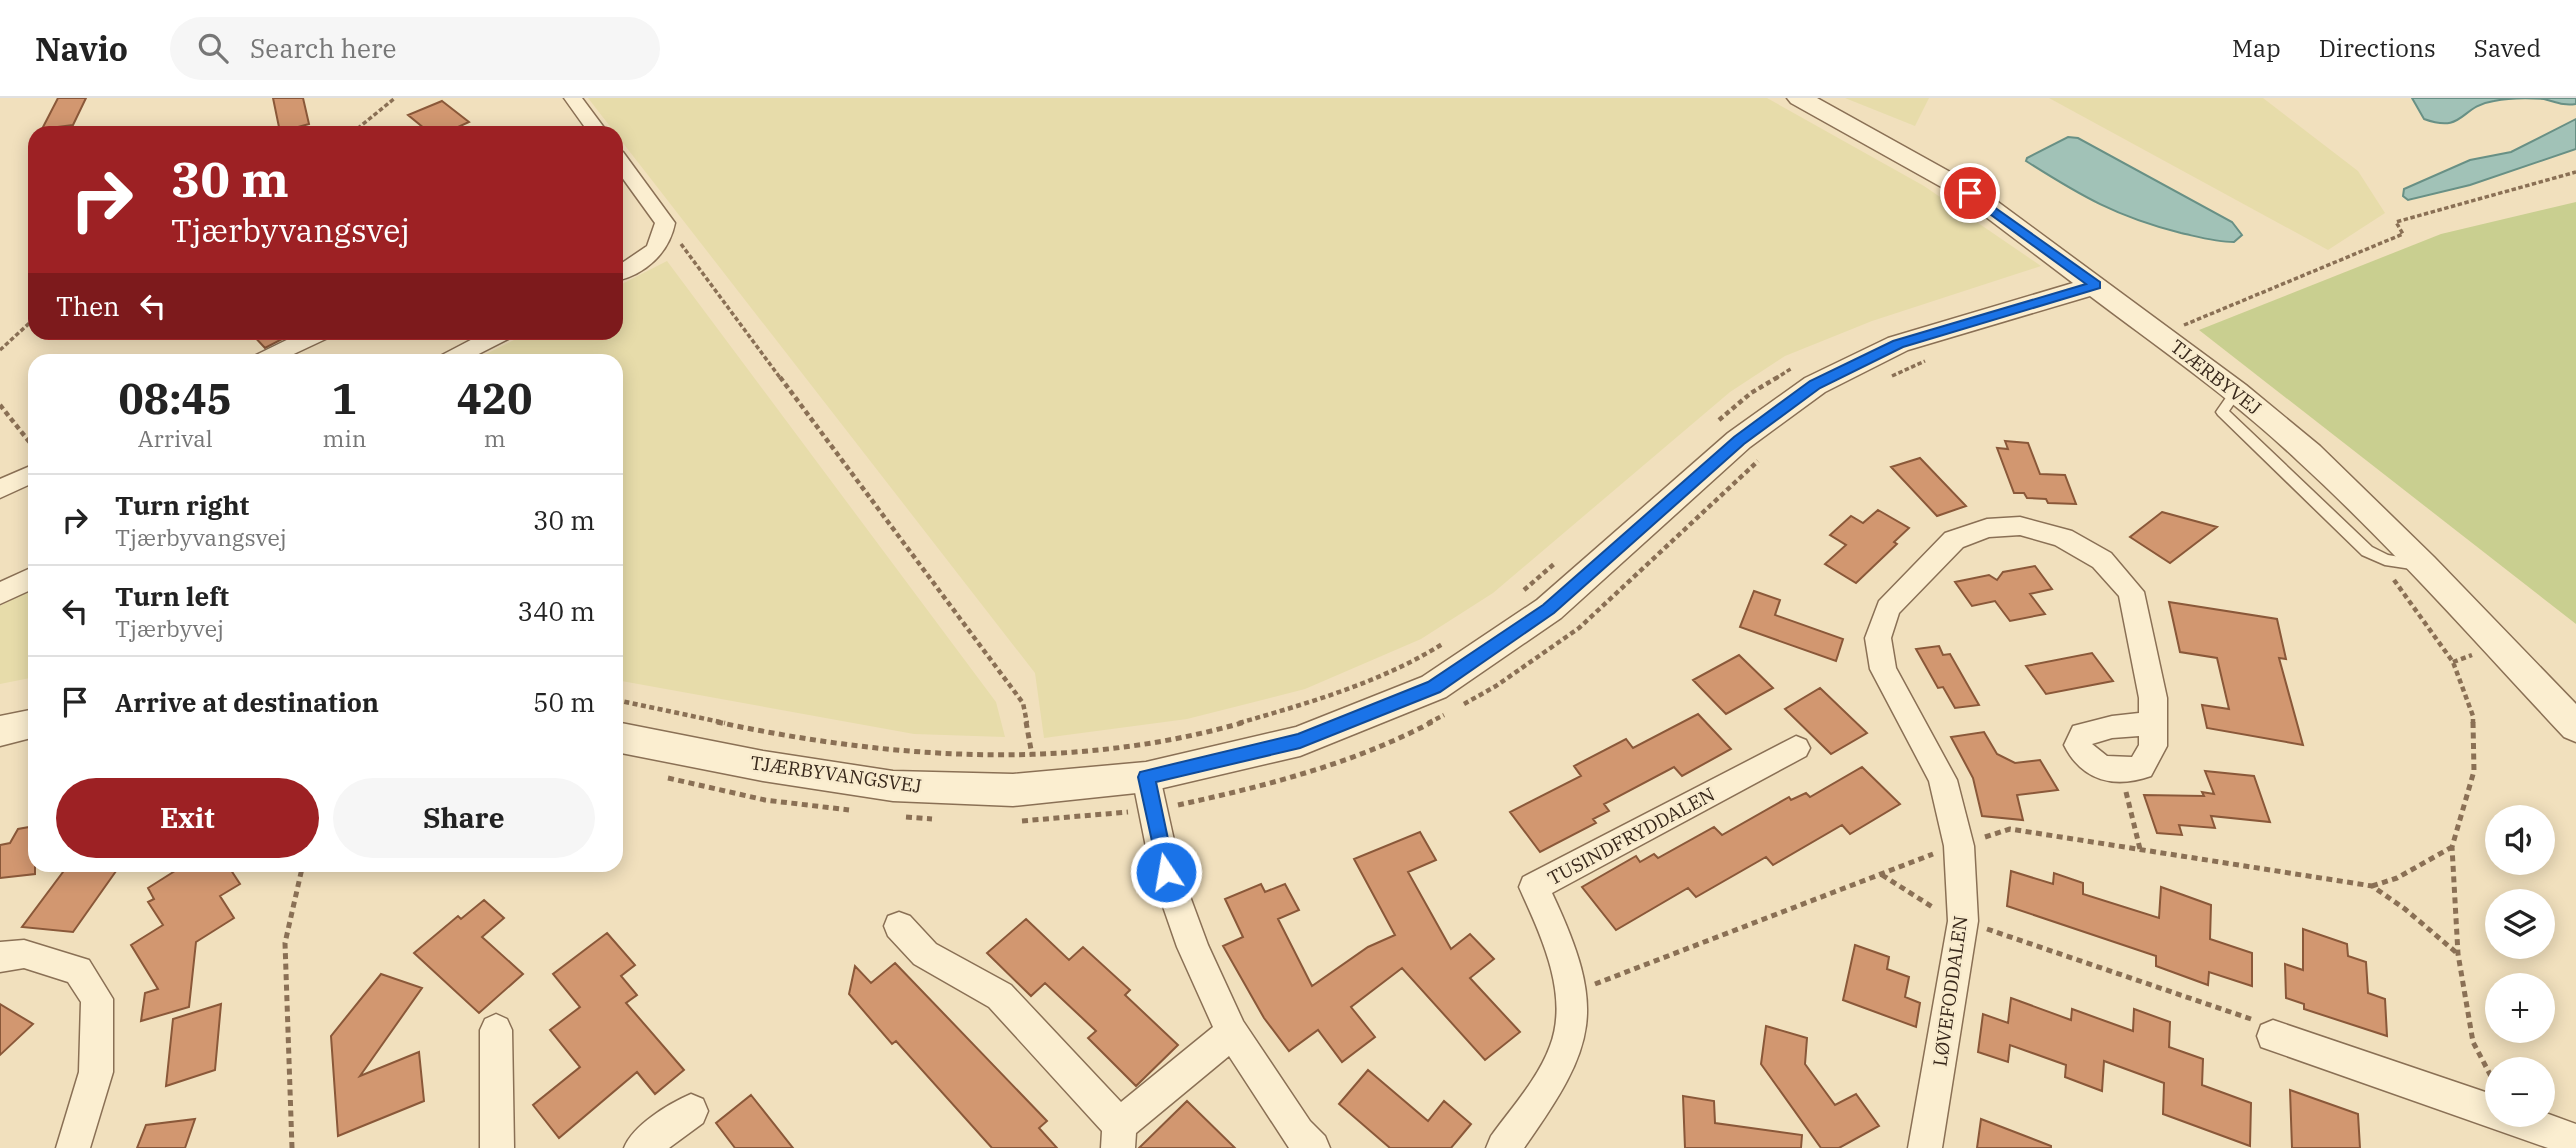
<!DOCTYPE html>
<html lang="en">
<head>
<meta charset="utf-8">
<style>
	:root { --surface:#fff; --page:#f6f6f6; --text:#222; --muted:#767676; --line:#e0e0e0; --accent:#9d2124 }
	body { margin:0; font-family:"IBM Plex Serif",serif; background:var(--page); color:var(--text); height:100vh; display:flex; flex-direction:column; font-size:26px; white-space:nowrap }
	* { box-sizing:border-box; margin:0 }
	p { font-size:23px; color:var(--muted) }
	.icon { flex:none; width:38px; height:38px; fill:none; stroke:currentColor; stroke-width:2; stroke-linecap:round; stroke-linejoin:round }
	.map { position:relative; flex:1; overflow:hidden }
	.side { position:absolute; left:28px; top:256px; width:595px; height:518px; display:flex; flex-direction:column; background:var(--surface); border-radius:21px; box-shadow:0 4px 18px #0003 }
	.side>* { flex:none }
	.hud { position:absolute; left:28px; top:28px; width:595px; height:214px; border-radius:21px; box-shadow:0 4px 18px #0003; background:#9d2124; color:#fff; overflow:hidden }
	.buttons { position:absolute; left:2485px; top:707px; display:grid; gap:14px }
	.buttons a { display:grid; place-items:center; width:70px; height:70px; border-radius:50%; background:var(--surface); box-shadow:0 4px 18px #0003; font-size:35px }
	.pin { position:absolute; display:grid; place-items:center; width:60px; height:60px; color:#fff; margin:-30px; border:4px solid #fff; border-radius:50%; box-shadow:0 2px 7px #0007 }
	.me { position:absolute; width:77px; margin:-38px; rotate:348deg; stroke-linejoin:round; filter:drop-shadow(0 0 5px #0008) }
	.turn { display:flex; align-items:center; gap:24px; height:147px; padding:0 28px; font-size:32px }
	.turn .icon { width:91px; height:91px; stroke-width:2.5 }
	.turn b { display:block; font-size:49px; line-height:60px }
	.then { display:flex; align-items:center; height:66px; padding:0 28px; background:#0003; gap:14px; font-size:26px }
	.eta { display:flex; justify-content:space-evenly; align-items:center; height:119px; text-align:center }
	.eta b { font-size:42px; font-weight:800; line-height:49px }
	.cta { display:flex; gap:14px; margin-top:auto; padding:14px 28px }
	.cta a { flex:1; height:80px; border-radius:42px; background:var(--accent); color:#fff; font-size:28px; font-weight:800; line-height:80px; text-align:center }
	.cta a+a { background:var(--page); color:var(--text) }
	ul { padding:0; list-style:none }
	li { display:flex; align-items:center; gap:21px; height:91px; padding:0 28px; border-top:2px solid var(--line) }
	li div { flex:1 }
	li b { display:block; font-size:26px }
	li em { font-style:normal }
	header { display:flex; align-items:center; gap:42px; box-sizing:border-box; height:98px; padding:0 35px; background:var(--surface); border-bottom:2px solid var(--line) }
	header strong { font-size:33px }
	nav { display:flex; gap:38px; margin-inline-start:auto; font-size:24px }
	.search { width:490px; height:63px; background:var(--page); display:flex; align-items:center; gap:18px; box-sizing:border-box; padding:0 24px; border-radius:38px; color:var(--muted); font-size:26px }
	.map>svg:first-child { display:block }
</style>
</head>
<body>
<header>
<strong>Navio</strong>
<div class="search"><svg class="icon" aria-label="search" viewBox="0 0 24 24"><circle cx="10" cy="10" r="6"/><path d="M15 15l6 6"/></svg>Search here</div>
<nav><a>Map</a><a>Directions</a><a>Saved</a></nav>
</header>
<div class="map">
<svg width="2576" height="1050" viewBox="0 0 2576 1050">
	<rect width="100%" height="100%" fill="#f1e0bd"/>
	<path fill="#e7dcaa" d="M 588,0 L 1767,0 L 1924,88 L 2041,168 L 1872,223 L 1785,258 L 1730,294 L 1493,495 L 1421,541 L 1305,591 L 1187,621 L 1044,640 L 1035,575 Z
		M 1845,0 L 1929,0 L 1915,28 Z
		M 2049,0 L 2263,0 L 2358,73 L 2385,115 L 2328,152 Z
		M 667,163 L 996,604 L 1005,639 L 914,636 L 616,582 L 616,262 L 474,262 L 528,235 L 616,234 L 616,189 Z
		M 35,490 L 35,579 L 0,586 L 0,508 Z"/>
	<path fill="#c9cf90" d="M 2576,104 L 2576,526 L 2199,232 L 2441,136 Z"/>
	<path fill="#a1c2b7" stroke="#689085" stroke-width="2" d="M 2412,0 L 2576,0 L 2576,6 C 2563,8 2556,4 2544,1 C 2529,0 2509,0 2494,3 C 2459,8 2465,36 2424,21 Z
		M 2576,21 L 2576,51 L 2470,87 L 2408,102 L 2403,98 L 2404,91 L 2470,62 L 2511,54 Z
		M 2068,39 L 2078,40 L 2232,124 L 2242,137 L 2234,144 C 2216,144 2199,139 2181,135 C 2117,119 2081,98 2026,63 L 2027,60 Z"/>
	<path fill="#d29770" stroke="#8a5839" stroke-width="2" d="M 58,0 L 86,0 L 73,27 L 42,31 Z
		M 273,0 L 303,0 L 309,26 L 280,34 Z
		M 442,3 L 469,24 L 445,35 L 430,35 L 408,17 Z
		M 250,234 L 290,234 L 292,236 L 265,250 Z
		M 2005,343 L 2028,345 L 2040,376 L 2065,377 L 2076,406 L 2048,405 L 2046,401 L 2027,400 L 2024,395 L 2014,395 L 1997,350 L 2008,351 Z
		M 1920,360 L 1966,408 L 1937,418 L 1891,369 Z
		M 1878,412 L 1909,430 L 1894,444 L 1897,446 L 1856,485 L 1825,466 L 1846,447 L 1830,437 L 1851,418 L 1863,425 Z
		M 2162,414 L 2217,429 L 2170,465 L 2130,439 Z
		M 2035,468 L 2052,491 L 2030,496 L 2045,516 L 2010,523 L 1995,503 L 1972,508 L 1955,484 L 1989,477 L 1997,482 L 2003,474 Z
		M 1754,493 L 1780,502 L 1775,517 L 1843,541 L 1836,563 L 1740,529 Z
		M 2169,504 L 2277,521 L 2286,561 L 2279,560 L 2303,647 L 2207,630 L 2202,607 L 2229,611 L 2217,560 L 2180,554 Z
		M 1939,548 L 1943,557 L 1950,556 L 1979,607 L 1955,610 L 1943,589 L 1938,590 L 1916,551 Z
		M 2092,555 L 2113,583 L 2046,596 L 2026,568 Z
		M 1739,557 L 1773,590 L 1726,616 L 1693,582 Z
		M 1820,590 L 1867,635 L 1831,656 L 1785,611 Z
		M 1698,616 L 1731,651 L 1682,678 L 1674,669 L 1604,706 L 1609,713 L 1593,721 L 1596,725 L 1540,754 L 1510,714 L 1581,678 L 1574,668 L 1626,641 L 1633,650 Z
		M 1984,634 L 1997,656 L 2015,665 L 2040,662 L 2058,692 L 2017,697 L 2023,722 L 1982,718 L 1973,680 L 1951,639 Z
		M 1862,669 L 1900,706 L 1850,736 L 1842,727 L 1773,767 L 1766,759 L 1696,799 L 1688,790 L 1616,832 L 1582,789 L 1636,758 L 1640,764 L 1654,756 L 1658,760 L 1714,729 L 1722,737 L 1789,699 L 1791,702 L 1806,695 L 1810,699 Z
		M 2205,673 L 2254,678 L 2270,724 L 2211,718 L 2215,730 L 2179,727 L 2182,737 L 2157,735 L 2144,697 L 2204,698 L 2202,694 L 2214,696 Z
		M 35,728 L 35,776 L 0,780 L 0,747 L 10,745 L 18,731 Z
		M 1420,734 L 1436,762 L 1408,774 L 1451,851 L 1470,836 L 1494,861 L 1470,880 L 1520,934 L 1485,962 L 1402,870 L 1351,909 L 1375,939 L 1342,964 L 1318,932 L 1289,953 L 1264,920 L 1223,848 L 1243,839 L 1225,801 L 1261,786 L 1265,794 L 1285,786 L 1299,812 L 1278,821 L 1312,888 L 1368,849 L 1395,837 L 1354,761 Z
		M 69,766 L 121,766 L 73,834 L 22,829 Z
		M 186,766 L 227,766 L 240,786 L 220,798 L 234,820 L 196,844 L 189,909 L 141,923 L 145,895 L 158,891 L 131,847 L 163,827 L 148,804 L 154,801 L 148,790 Z
		M 2011,773 L 2053,786 L 2054,775 L 2083,785 L 2083,796 L 2159,820 L 2161,789 L 2211,807 L 2210,841 L 2252,855 L 2252,888 L 2209,874 L 2208,887 L 2156,868 L 2156,858 L 2007,808 Z
		M 484,802 L 504,820 L 482,839 L 523,876 L 479,915 L 414,855 L 458,818 L 461,821 Z
		M 1026,821 L 1069,862 L 1083,849 L 1130,892 L 1125,897 L 1178,947 L 1136,988 L 1088,940 L 1096,933 L 1045,885 L 1031,898 L 987,855 Z
		M 2303,831 L 2347,846 L 2348,858 L 2366,864 L 2368,895 L 2385,901 L 2387,938 L 2304,911 L 2304,906 L 2286,900 L 2285,866 L 2303,872 Z
		M 607,835 L 635,867 L 621,878 L 637,897 L 626,905 L 684,972 L 655,996 L 637,974 L 559,1040 L 533,1007 L 580,969 L 550,932 L 580,909 L 553,876 Z
		M 1855,847 L 1889,859 L 1887,871 L 1909,879 L 1905,899 L 1920,905 L 1916,929 L 1843,902 Z
		M 895,865 L 1047,1023 L 1039,1030 L 1057,1050 L 992,1050 L 896,943 L 892,946 L 849,896 L 855,868 L 871,885 Z
		M 381,876 L 422,890 L 360,978 L 419,954 L 424,1003 L 338,1038 L 331,938 Z
		M 2011,900 L 2071,922 L 2072,911 L 2133,933 L 2134,911 L 2170,924 L 2169,949 L 2203,961 L 2202,987 L 2251,1005 L 2250,1048 L 2163,1016 L 2164,985 L 2104,963 L 2102,993 L 2065,979 L 2066,967 L 2010,947 L 2008,964 L 1978,954 L 1983,916 L 2008,925 Z
		M 0,906 L 33,926 L 0,957 Z
		M 221,906 L 215,972 L 166,988 L 173,921 Z
		M 1766,928 L 1807,940 L 1805,966 L 1835,1007 L 1856,996 L 1879,1028 L 1839,1050 L 1821,1050 L 1761,966 Z
		M 1368,972 L 1428,1023 L 1444,1003 L 1471,1026 L 1451,1050 L 1390,1050 L 1339,1006 Z
		M 2290,992 L 2358,1016 L 2360,1050 L 2292,1050 Z
		M 751,997 L 793,1050 L 735,1050 L 716,1025 Z
		M 1683,998 L 1714,1003 L 1715,1025 L 1802,1037 L 1801,1050 L 1685,1050 Z
		M 1187,1003 L 1235,1050 L 1139,1050 Z
		M 195,1021 L 185,1050 L 137,1050 L 146,1027 Z
		M 1981,1021 L 2051,1048 L 2051,1050 L 1977,1050 Z"/>
	<g fill="none" stroke-linecap="round" stroke-linejoin="round">
		<defs>
			<path id="service" d="M 2236,290 L 2242,294 L 2229,313 L 2372,449 L 2388,457 L 2423,463 L 2425,467 L 2423,471 L 2418,472 L 2385,467 L 2362,457 L 2218,317 L 2216,314 L 2218,311 L 2232,291 Z"/>
			<path id="minor" d="M 564,0 L 582,0 L 608,35 L 589,35 Z
				M 616,52 L 623,54 L 675,125 C 669,155 646,176 616,183 L 616,169 L 647,148 L 655,125 L 616,71 Z
				M 303,234 L 333,234 L 330,239 L 281,262 L 253,262 L 256,257 Z
				M 486,234 L 515,234 L 512,239 L 467,262 L 439,262 L 442,257 Z
				M 35,366 L 35,384 L 0,400 L 0,381 Z
				M 2020,419 L 2072,433 L 2111,455 L 2144,494 L 2167,600 L 2167,648 L 2151,678 C 2114,691 2082,683 2064,647 L 2073,628 L 2112,618 L 2139,615 L 2139,600 L 2119,498 L 2093,469 L 2055,447 L 2020,437 L 1989,439 L 1963,449 L 1899,515 L 1891,540 L 1896,570 L 1957,682 L 1974,748 L 1978,823 L 1942,1050 L 1908,1050 L 1948,823 L 1944,748 L 1929,683 L 1870,571 L 1865,540 L 1879,503 L 1945,435 L 1987,421 ZM 2139,638 L 2139,647 L 2132,659 L 2107,658 L 2092,646 L 2112,640 Z
				M 35,468 L 35,490 L 0,506 L 0,484 Z
				M 1796,638 L 1806,642 L 1810,650 L 1806,658 L 1552,795 C 1607,912 1597,947 1524,1050 L 1486,1050 L 1491,1038 C 1511,1010 1538,981 1550,948 C 1570,896 1540,836 1519,789 L 1523,779 Z
				M 1146,667 L 1156,670 L 1160,679 L 1181,774 L 1208,847 L 1243,923 L 1310,1023 L 1325,1038 L 1330,1050 L 1289,1050 L 1229,958 L 1136,1035 L 1135,1050 L 1101,1050 L 1102,1033 L 989,909 L 914,866 L 888,838 L 884,828 L 888,818 L 899,814 L 910,818 L 936,846 L 1011,887 L 1121,1004 L 1213,929 L 1177,849 L 1151,774 L 1132,679 L 1136,670 Z
				M 24,842 L 89,862 L 113,901 L 113,974 L 90,1050 L 56,1050 L 79,974 L 81,904 L 68,884 L 24,870 L 0,874 L 0,844 Z
				M 496,916 L 507,921 L 512,932 L 514,1050 L 480,1050 L 480,932 L 485,921 Z
				M 2273,922 L 2497,998 L 2497,1017 L 2543,1017 L 2543,1014 L 2576,1026 L 2576,1050 L 2548,1050 L 2261,949 L 2257,938 L 2261,927 Z
				M 691,996 L 703,1001 L 708,1013 L 703,1025 L 669,1050 L 624,1050 C 633,1027 668,1006 691,996 Z"/>
			<path id="tertiary" d="M 1787,0 L 1817,0 L 1979,90 L 2246,287 L 2320,348 L 2434,459 L 2576,606 L 2576,644 L 2564,639 C 2477,546 2392,449 2298,363 C 2234,302 2160,251 2090,198 L 1908,252 L 1825,294 L 1750,349 L 1561,520 L 1446,599 L 1300,658 L 1146,694 L 1013,708 L 893,703 L 763,683 L 616,654 L 616,624 L 763,653 L 893,673 L 1013,676 L 1146,664 L 1296,629 L 1422,579 L 1537,502 L 1728,335 L 1805,280 L 1888,240 L 2073,185 L 1961,100 L 1791,5 Z
				M 35,611 L 35,639 L 0,648 L 0,618 Z"/>
		</defs>
		<use href="#service" stroke="#8a7055" stroke-width="3"/>
		<use href="#minor" stroke="#8a7055" stroke-width="3"/>
		<use href="#tertiary" stroke="#8a7055" stroke-width="3"/>
		<path stroke="#8a7055" stroke-width="3.5" stroke-dasharray="4.5 2.5" stroke-linecap="butt" d="M 352,35 L 395,0
			M 681,146 L 781,281
			M 2184,227 L 2403,136 L 2396,124 L 2576,74
			M 0,252 L 35,220
			M 1892,278 L 1925,263
			M 1775,281 L 1792,270"/>
		<path stroke="#8a7055" stroke-width="4.5" stroke-dasharray="5 3.5" stroke-linecap="butt" d="M 780,279 L 1023,605 L 1027,625
			M 0,307 L 35,351
			M 1719,322 L 1751,295 L 1778,279
			M 2394,482 L 2453,564 L 2473,618 L 2473,625
			M 1524,492 L 1554,466
			M 2453,564 L 2472,557
			M 616,602 L 725,625
			M 1464,606 L 1496,588 L 1579,530 L 1758,363
			M 1239,625 C 1309,605 1382,584 1444,545
			M 1428,625 L 1444,617"/>
		<path stroke="#8a7055" stroke-width="5" stroke-dasharray="6 4.5" stroke-linecap="butt" d="M 717,624 C 890,661 1072,674 1245,624
			M 1026,624 L 1032,657
			M 2473,624 L 2474,673 L 2452,749 L 2458,856 L 2473,944 L 2494,984
			M 668,680 L 765,702 L 849,712
			M 2126,694 L 2140,751
			M 1178,707 C 1265,688 1353,666 1432,624
			M 906,719 L 932,721
			M 1022,723 L 1128,714
			M 1985,739 L 2010,731 L 2372,788 L 2405,811 L 2458,856
			M 1882,777 L 1934,810
			M 2372,788 L 2397,780 L 2452,749
			M 1987,831 L 2251,921
			M 1595,886 L 1933,756
			M 292,1050 L 285,845 L 303,766"/>
		<use href="#service" fill="#fbeed0" fill-rule="evenodd"/>
		<use href="#minor" fill="#fbeed0" fill-rule="evenodd"/>
		<use href="#tertiary" fill="#fbeed0" fill-rule="evenodd"/>
	</g>
	<path fill="#1a73e8" stroke="#114b97" stroke-width="2" d="M 1970,92 L 2100,184 L 2100,190 L 1903,249 L 1820,290 L 1744,346 L 1554,515 L 1440,594 L 1300,650 L 1156,684 L 1175,774 L 1172,780 L 1166,782 L 1160,780 L 1138,679 L 1140,674 L 1298,636 L 1428,584 L 1543,507 L 1734,339 L 1810,283 L 1893,243 L 2086,186 L 1965,98 L 1964,95 Z"/>
	<g text-anchor="middle" stroke-width="5" stroke-linejoin="round" paint-order="stroke">
		<g font-size="19" fill="#38281b" stroke="#f8ebcd">
			<text transform="translate(2216 279) rotate(38)" y="7">TJÆRBYVEJ</text>
			<text transform="translate(836 676) rotate(8)" y="7">TJÆRBYVANGSVEJ</text>
			<text transform="translate(1631 738) rotate(-28)" y="7">TUSINDFRYDDALEN</text>
			<text transform="translate(1950 893) rotate(-82)" y="7">LØVEFODDALEN</text>
		</g>
	</g>
</svg>
<div class="buttons">
<a><svg class="icon" aria-label="sound" viewBox="0 0 24 24"><path d="M4 9h4l5-4v14l-5-4H4zM17 9q2 3 0 6"/></svg></a>
<a><svg class="icon" aria-label="layers" viewBox="0 0 24 24"><path d="M12 4l9 5-9 5-9-5zM3 14l9 5 9-5"/></svg></a>
<a>+</a>
<a>−</a>
</div>
<div class="pin" style="left:1970px;top:95px;background:#d93025"><svg class="icon" aria-label="arrive" viewBox="0 0 24 24"><path d="M6 21V4h12l-3 4 3 4H6"/></svg></div>
<svg class="me" style="left:1166px;top:774px" viewBox="-20 -20 40 40"><circle r="17" fill="#1a73e8" stroke="#fff" stroke-width="3"/><path d="M0-11L8 9 0 5-8 9z" fill="#fff"/></svg>
<div class="hud">
<div class="turn"><svg class="icon" aria-label="right" viewBox="0 0 24 24"><path d="M7 20v-9h11M14 6l5 5-5 5"/></svg><div><b>30 m</b>Tjærbyvangsvej</div></div>
<div class="then">Then<svg class="icon" aria-label="left" viewBox="0 0 24 24"><path d="M17 20v-9H6M10 6l-5 5 5 5"/></svg></div>
</div>
<section class="side">
<div class="eta">
<div><b>08:45</b><p>Arrival</p></div>
<div><b>1</b><p>min</p></div>
<div><b>420</b><p>m</p></div>
</div>
<ul>
<li><svg class="icon" aria-label="right" viewBox="0 0 24 24"><path d="M7 20v-9h11M14 6l5 5-5 5"/></svg><div><b>Turn right</b><p>Tjærbyvangsvej</p></div><em>30 m</em></li>
<li><svg class="icon" aria-label="left" viewBox="0 0 24 24"><path d="M17 20v-9H6M10 6l-5 5 5 5"/></svg><div><b>Turn left</b><p>Tjærbyvej</p></div><em>340 m</em></li>
<li><svg class="icon" aria-label="arrive" viewBox="0 0 24 24"><path d="M6 21V4h12l-3 4 3 4H6"/></svg><div><b>Arrive at destination</b></div><em>50 m</em></li>
</ul>
<div class="cta"><a>Exit</a><a>Share</a></div>
</section>
</div>
</body>
</html>
